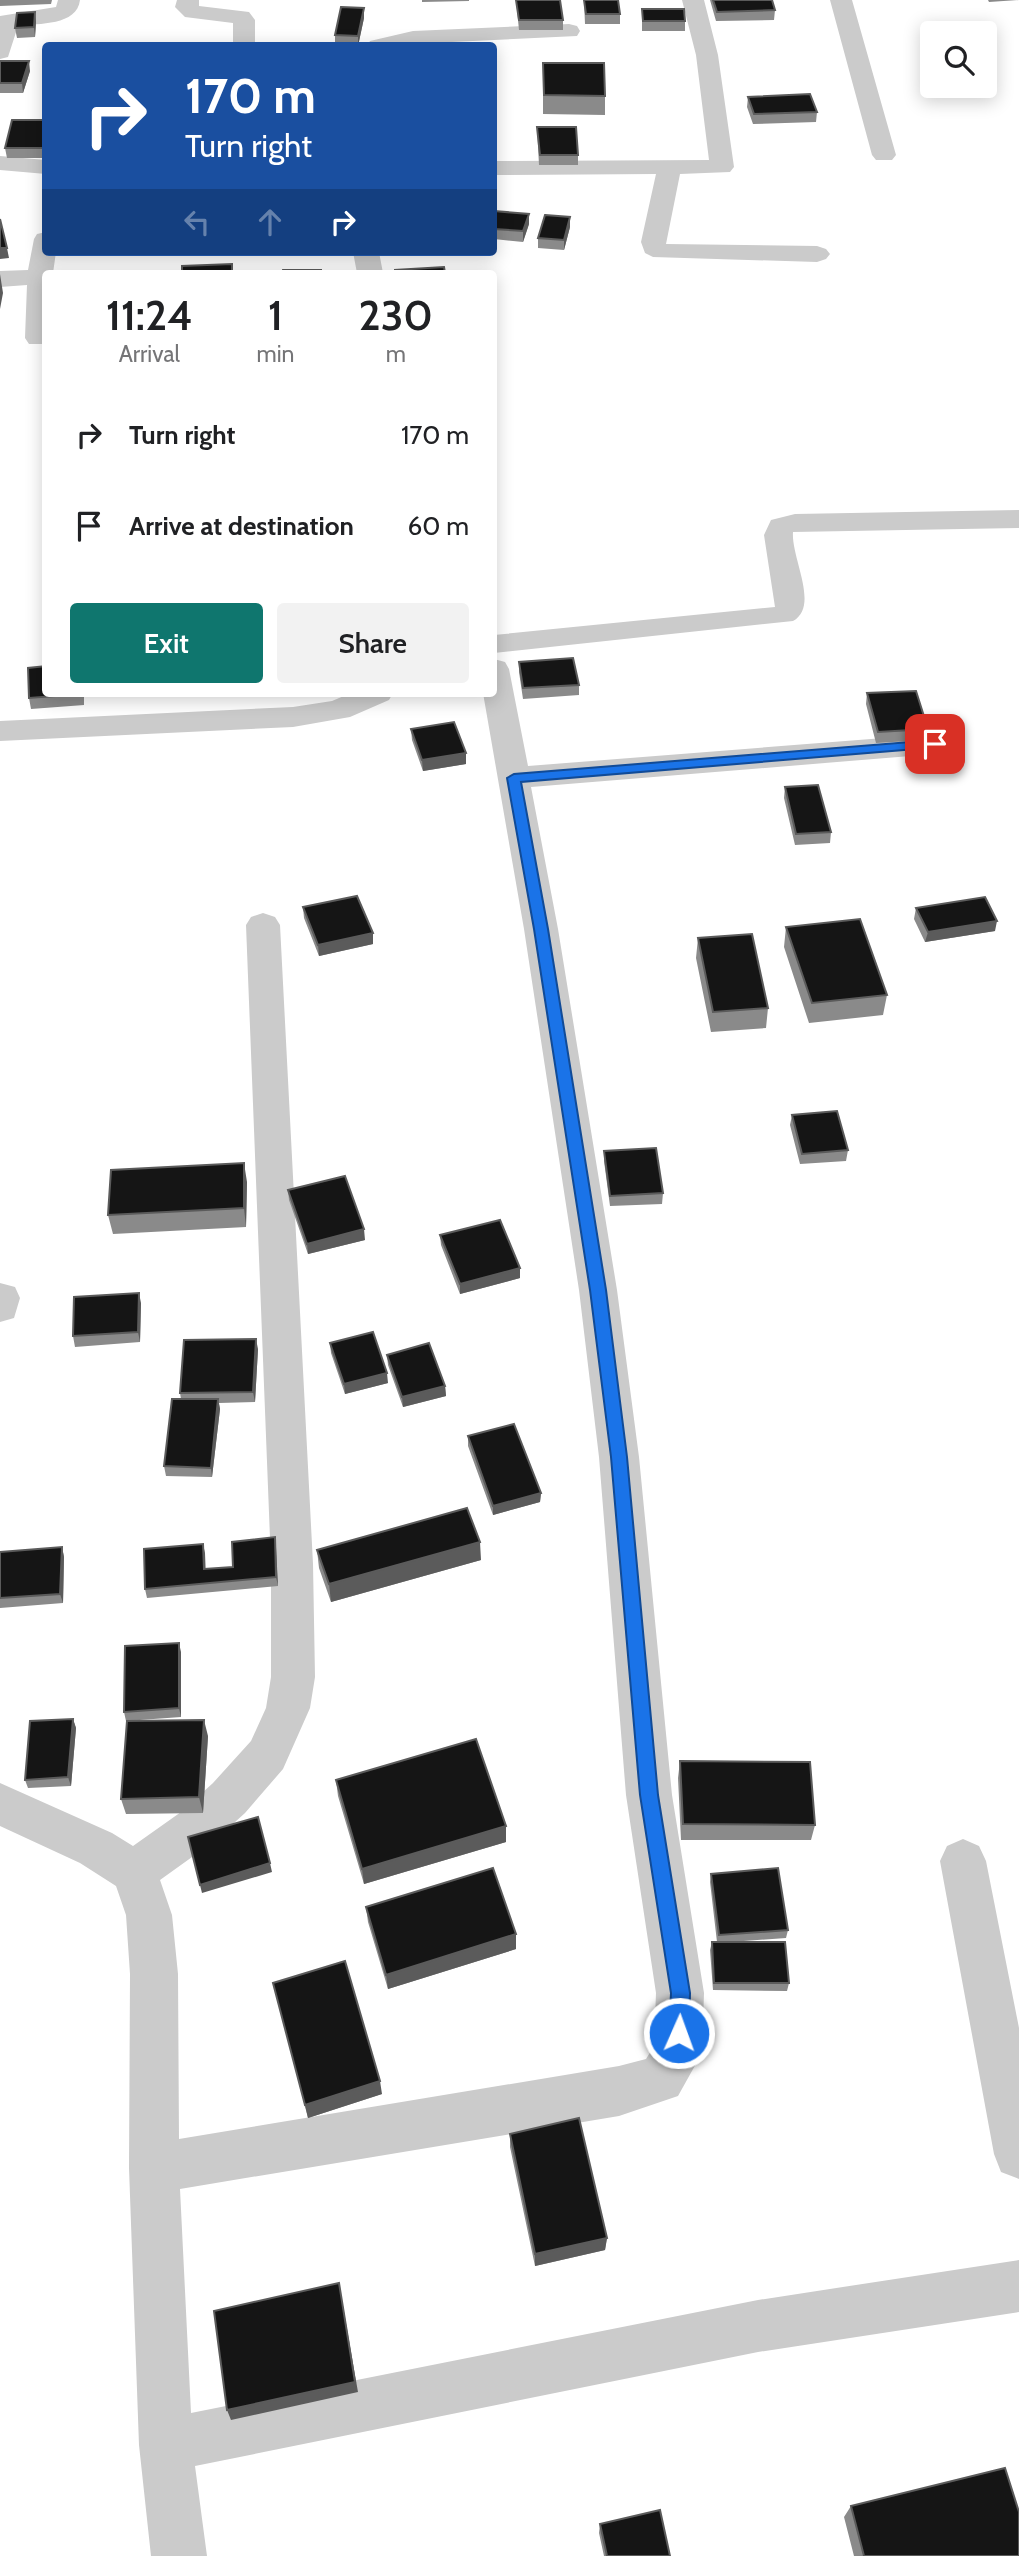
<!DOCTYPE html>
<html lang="en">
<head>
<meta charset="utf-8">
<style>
	:root { --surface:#fff; --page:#f2f2f2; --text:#202124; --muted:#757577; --accent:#0f766e }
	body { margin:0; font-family:Cabin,sans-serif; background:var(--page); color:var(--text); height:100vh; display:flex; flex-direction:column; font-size:26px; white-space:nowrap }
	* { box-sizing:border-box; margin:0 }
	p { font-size:23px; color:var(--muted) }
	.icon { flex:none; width:38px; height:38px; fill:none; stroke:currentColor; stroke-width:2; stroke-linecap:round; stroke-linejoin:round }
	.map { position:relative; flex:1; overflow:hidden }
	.sheet { position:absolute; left:42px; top:270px; width:455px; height:427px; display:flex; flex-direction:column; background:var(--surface); border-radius:7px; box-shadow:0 4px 18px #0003 }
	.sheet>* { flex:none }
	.guide { position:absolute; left:42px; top:42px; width:455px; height:214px; border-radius:7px; box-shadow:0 4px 18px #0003; background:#1a4fa0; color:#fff; overflow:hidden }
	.buttons { position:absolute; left:920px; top:21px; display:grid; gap:14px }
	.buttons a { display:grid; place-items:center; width:77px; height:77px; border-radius:7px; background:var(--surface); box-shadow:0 4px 18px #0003; font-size:35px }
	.pin { position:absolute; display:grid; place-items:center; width:60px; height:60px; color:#fff; margin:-30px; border-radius:14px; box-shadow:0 4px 10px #0006 }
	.me { position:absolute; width:77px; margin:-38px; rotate:2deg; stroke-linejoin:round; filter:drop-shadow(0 0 5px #0008) }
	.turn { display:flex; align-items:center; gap:24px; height:147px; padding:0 28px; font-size:32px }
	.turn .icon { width:91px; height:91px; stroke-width:2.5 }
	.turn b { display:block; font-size:49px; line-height:60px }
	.lanes { display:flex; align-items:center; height:66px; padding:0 28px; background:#0003; justify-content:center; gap:35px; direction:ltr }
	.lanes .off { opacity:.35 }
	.eta { display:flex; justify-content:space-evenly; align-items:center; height:119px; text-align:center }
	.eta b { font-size:42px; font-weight:600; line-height:49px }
	.cta { display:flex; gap:14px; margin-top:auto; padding:14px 28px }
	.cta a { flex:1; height:80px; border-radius:7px; background:var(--accent); color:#fff; font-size:28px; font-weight:600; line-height:80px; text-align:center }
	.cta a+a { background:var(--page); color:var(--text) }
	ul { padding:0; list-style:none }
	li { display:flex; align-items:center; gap:21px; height:91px; padding:0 28px }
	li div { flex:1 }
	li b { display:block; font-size:26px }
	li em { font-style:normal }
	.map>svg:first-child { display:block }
</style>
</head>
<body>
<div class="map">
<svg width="1019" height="2556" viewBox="0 0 1019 2556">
	<rect width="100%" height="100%" fill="#fff"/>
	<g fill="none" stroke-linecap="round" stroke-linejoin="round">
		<path fill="#cbcbcb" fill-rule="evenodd" d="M 58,0 L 80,0 C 77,26 39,23 18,26 L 8,57 L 0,59 L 0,16 L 56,7 Z
			M 177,0 L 199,0 L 199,6 L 249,12 L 255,20 L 255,46 L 233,46 L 233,23 L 185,17 L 175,7 Z
			M 682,0 L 704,0 L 718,55 L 734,167 L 730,172 L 680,174 L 666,244 L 817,246 L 826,249 L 830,254 L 826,259 L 817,262 L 653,257 L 645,253 L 641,242 L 656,174 L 494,175 L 494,161 L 709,160 L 696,55 Z
			M 830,0 L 852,0 L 896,155 L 892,160 L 876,160 L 872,155 Z
			M 569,24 L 577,26 L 580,31 L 577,36 L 367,46 L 370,41 L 413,31 Z
			M 0,156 L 46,160 L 46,174 L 0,170 Z
			M 46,232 L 46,252 L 56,252 L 53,273 L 46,273 L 46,344 L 29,344 L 25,338 L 27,285 L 0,287 L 0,271 L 28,270 L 34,239 L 37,234 Z
			M 353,252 L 379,252 L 383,273 L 357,273 Z
			M 1019,510 L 1019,528 L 793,532 C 791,558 820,606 793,621 L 494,653 L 494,635 L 775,607 L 764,535 L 771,520 L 795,514 Z
			M 494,659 L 505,662 L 509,669 L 528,766 L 935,734 L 946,737 L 951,744 L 946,751 L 935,754 L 531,787 L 558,929 L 617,1290 L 639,1457 L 672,1795 L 704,1993 L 702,2053 L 678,2096 L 619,2116 L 180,2189 L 191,2413 L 758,2300 L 1019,2260 L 1019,2312 L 758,2352 L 195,2466 L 207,2556 L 151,2556 L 139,2445 L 129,2168 L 130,1974 L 126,1915 L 116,1886 L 80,1863 L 0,1826 L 0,1783 L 112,1833 L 133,1846 L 181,1812 L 213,1783 L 251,1741 L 266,1708 L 271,1677 L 271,1564 L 246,925 L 251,917 L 263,913 L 275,917 L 280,925 L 313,1564 L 315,1677 L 310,1708 L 283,1769 L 245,1813 L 213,1842 L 160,1880 L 172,1915 L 178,1974 L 179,2139 L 619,2066 L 646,2059 L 654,2046 L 656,1993 L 626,1795 L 599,1457 L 579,1290 L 524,929 L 483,693 L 494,693 Z
			M 351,693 L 393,693 L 389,700 L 350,717 L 293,727 L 0,741 L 0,721 L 293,707 L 332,701 Z
			M 0,1283 L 15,1287 L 20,1298 L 14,1318 L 0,1322 Z
			M 963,1839 L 979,1846 L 986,1861 L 1019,2028 L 1019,2179 L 1001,2172 L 994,2154 L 940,1861 L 947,1846 Z"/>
	</g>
	<path fill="#8a8a8a" d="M 0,0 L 52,0 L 51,4 L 0,6 Z
		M 422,0 L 469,0 L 469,1 L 422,2 Z
		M 516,0 L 563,20 L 563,30 L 519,30 Z
		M 584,0 L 620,14 L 620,24 L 585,24 Z
		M 710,0 L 772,0 L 775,10 L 774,20 L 716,21 Z
		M 988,0 L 1019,0 L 989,2 Z
		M 364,8 L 364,18 L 358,46 L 335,45 L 335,35 Z
		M 642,9 L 685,21 L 685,31 L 642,31 Z
		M 35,12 L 36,22 L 35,37 L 17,38 L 15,28 Z
		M 0,61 L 30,71 L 23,93 L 0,93 Z
		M 543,63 L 605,96 L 605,115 L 543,114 Z
		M 748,97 L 817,112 L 816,122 L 753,124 L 747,107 Z
		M 46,120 L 46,158 L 7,158 L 5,148 Z
		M 537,127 L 578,155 L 578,165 L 539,165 Z
		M 494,211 L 529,224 L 523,242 L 494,239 Z
		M 570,227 L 564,250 L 538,248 L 538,238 Z
		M 519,662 L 579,685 L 579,695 L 523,699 L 519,672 Z
		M 46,693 L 84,693 L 84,705 L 31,709 L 29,698 Z
		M 867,693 L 928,729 L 926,740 L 876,743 L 866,704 Z
		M 411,729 L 466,753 L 466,764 L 423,771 L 412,740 Z
		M 785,787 L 831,832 L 830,843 L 795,845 L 784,798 Z
		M 303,907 L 373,933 L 373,944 L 319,956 L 304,918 Z
		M 916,908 L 995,931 L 925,942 L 914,919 Z
		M 786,927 L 887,995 L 883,1015 L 809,1023 L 784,947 Z
		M 698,938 L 768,1008 L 766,1028 L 711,1032 L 696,958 Z
		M 792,1115 L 848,1150 L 846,1161 L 800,1164 L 790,1125 Z
		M 604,1151 L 663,1193 L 662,1204 L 610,1206 L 604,1161 Z
		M 247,1182 L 246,1227 L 113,1234 L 108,1215 Z
		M 288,1190 L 365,1240 L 308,1254 L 289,1200 Z
		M 440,1235 L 520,1268 L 520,1278 L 460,1294 L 441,1245 Z
		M 141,1303 L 140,1342 L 75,1347 L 73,1336 Z
		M 330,1343 L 388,1383 L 345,1394 L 331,1353 Z
		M 258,1349 L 255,1402 L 219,1403 L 220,1409 L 212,1477 L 166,1476 L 164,1466 L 181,1399 L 180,1393 Z
		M 387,1355 L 445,1386 L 446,1396 L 403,1407 L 388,1365 Z
		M 468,1436 L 541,1493 L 540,1502 L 493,1515 L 468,1446 Z
		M 275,1537 L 278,1586 L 147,1598 L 145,1589 L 205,1553 L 205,1569 L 233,1567 Z
		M 62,1547 L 64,1557 L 63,1603 L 0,1608 L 0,1552 Z
		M 317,1550 L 481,1560 L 331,1602 L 319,1568 Z
		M 181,1652 L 181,1717 L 126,1721 L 124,1712 Z
		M 73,1719 L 76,1728 L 71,1786 L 28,1788 L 25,1780 Z
		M 208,1736 L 203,1813 L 126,1814 L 121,1799 Z
		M 680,1761 L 815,1825 L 811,1840 L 681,1840 L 678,1778 Z
		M 336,1780 L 506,1826 L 506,1842 L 364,1884 L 338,1796 Z
		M 711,1874 L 788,1930 L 786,1938 L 730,1942 L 789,1983 L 787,1991 L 713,1990 L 710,1950 L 712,1942 L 717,1942 L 710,1882 Z
		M 366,1907 L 516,1934 L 516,1949 L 388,1989 L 368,1922 Z
		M 273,1983 L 382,2094 L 308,2118 Z
		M 510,2134 L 607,2238 L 605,2250 L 535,2266 L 510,2147 Z
		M 851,2506 L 1019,2556 L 854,2556 L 844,2517 Z
		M 600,2524 L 670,2556 L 604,2556 L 599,2533 Z"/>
	<path fill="#5b5b5b" d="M 364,8 L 364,18 L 358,46 L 358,36 Z
		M 35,12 L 36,22 L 35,37 L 34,27 Z
		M 29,61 L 30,71 L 23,93 L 22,83 Z
		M 529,214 L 529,224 L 523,242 L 523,231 Z
		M 570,217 L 570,227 L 564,250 L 564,240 Z
		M 0,248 L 7,248 L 9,258 L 0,259 Z
		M 0,274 L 3,293 L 0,309 Z
		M 466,753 L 466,764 L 423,771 L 422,760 Z
		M 997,921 L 995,931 L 925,942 L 928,932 Z
		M 373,933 L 373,944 L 319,956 L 318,945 Z
		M 244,1163 L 247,1182 L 246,1227 L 244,1208 Z
		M 364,1229 L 365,1240 L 308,1254 L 307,1244 Z
		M 520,1268 L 520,1278 L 460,1294 L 460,1284 Z
		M 139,1293 L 141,1303 L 140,1342 L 138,1332 Z
		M 256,1339 L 258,1349 L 255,1402 L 253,1392 Z
		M 387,1373 L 388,1383 L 345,1394 L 344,1384 Z
		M 445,1386 L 446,1396 L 403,1407 L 402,1397 Z
		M 218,1399 L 220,1409 L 212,1477 L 211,1468 Z
		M 541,1493 L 540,1502 L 493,1515 L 493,1506 Z
		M 275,1537 L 276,1547 L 278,1586 L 276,1577 Z
		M 480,1542 L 481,1560 L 331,1602 L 329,1584 Z
		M 203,1544 L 205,1553 L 206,1579 L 204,1569 Z
		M 62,1547 L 64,1557 L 63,1603 L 60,1594 Z
		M 179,1643 L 181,1652 L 181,1717 L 179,1708 Z
		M 73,1719 L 76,1728 L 71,1786 L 68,1777 Z
		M 204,1720 L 208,1736 L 203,1813 L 199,1797 Z
		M 506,1826 L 506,1842 L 364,1884 L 362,1869 Z
		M 270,1863 L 272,1872 L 202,1893 L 200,1885 Z
		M 516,1934 L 516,1949 L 388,1989 L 386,1975 Z
		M 380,2081 L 382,2094 L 308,2118 L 305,2105 Z
		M 607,2238 L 605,2250 L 535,2266 L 535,2254 Z
		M 339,2283 L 358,2392 L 231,2420 L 227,2410 Z"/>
	<path fill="#151515" stroke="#5b5b5b" stroke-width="2" d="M 516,0 L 560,0 L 563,20 L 519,20 Z
		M 584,0 L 618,0 L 620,14 L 586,14 Z
		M 713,0 L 772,0 L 775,10 L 717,12 Z
		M 341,7 L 364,8 L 358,36 L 335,35 Z
		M 642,9 L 684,9 L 685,21 L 643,21 Z
		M 35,12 L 34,27 L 15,28 L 17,13 Z
		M 0,61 L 29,61 L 22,83 L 0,83 Z
		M 543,63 L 604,63 L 605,96 L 544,95 Z
		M 810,94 L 817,112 L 754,114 L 748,97 Z
		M 12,120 L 46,120 L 45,148 L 5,148 Z
		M 537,127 L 576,127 L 578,155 L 540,155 Z
		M 494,211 L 529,214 L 523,231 L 494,229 Z
		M 545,215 L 570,217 L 564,240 L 538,238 Z
		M 0,219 L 7,248 L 0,248 Z
		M 232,264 L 232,273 L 182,273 L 182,266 Z
		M 444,267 L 445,273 L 395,273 L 395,270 Z
		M 283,270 L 321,270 L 321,273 L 282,273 Z
		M 573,658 L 579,685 L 523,688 L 519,662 Z
		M 46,666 L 46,693 L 82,694 L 29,698 L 28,668 Z
		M 916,691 L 928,729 L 878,732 L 867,693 Z
		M 454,722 L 466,753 L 422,760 L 411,729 Z
		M 818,785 L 831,832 L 796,834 L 785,787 Z
		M 357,896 L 373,933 L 318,945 L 303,907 Z
		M 985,897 L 997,921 L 928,932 L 916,908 Z
		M 860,919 L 887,995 L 812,1003 L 786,927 Z
		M 752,934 L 768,1008 L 713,1012 L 698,938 Z
		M 837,1111 L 848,1150 L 802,1154 L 792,1115 Z
		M 656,1148 L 663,1193 L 610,1196 L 604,1151 Z
		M 244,1163 L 244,1208 L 108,1215 L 111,1170 Z
		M 345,1176 L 364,1229 L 307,1244 L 288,1190 Z
		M 500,1220 L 520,1268 L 460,1284 L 440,1235 Z
		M 139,1293 L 138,1332 L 73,1336 L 74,1297 Z
		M 373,1332 L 387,1373 L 344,1384 L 330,1343 Z
		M 256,1339 L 253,1392 L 180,1393 L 184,1340 Z
		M 429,1343 L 445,1386 L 402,1397 L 387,1355 Z
		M 172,1399 L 218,1399 L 211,1468 L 164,1466 Z
		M 514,1424 L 541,1493 L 493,1506 L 468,1436 Z
		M 467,1508 L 480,1542 L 329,1584 L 317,1550 Z
		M 275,1537 L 276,1577 L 145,1589 L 144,1549 L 203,1544 L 204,1569 L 233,1567 L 232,1542 Z
		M 62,1547 L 60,1594 L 0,1598 L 0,1552 Z
		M 179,1643 L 179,1708 L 124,1712 L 125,1646 Z
		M 73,1719 L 68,1777 L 25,1780 L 30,1721 Z
		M 204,1720 L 199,1797 L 121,1799 L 127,1721 Z
		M 476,1739 L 506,1826 L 362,1869 L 336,1780 Z
		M 680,1761 L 810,1762 L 815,1825 L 683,1824 Z
		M 258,1817 L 270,1863 L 200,1885 L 188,1837 Z
		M 493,1868 L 516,1934 L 386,1975 L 366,1907 Z
		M 778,1868 L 788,1930 L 719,1935 L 711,1874 Z
		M 712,1942 L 785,1942 L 789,1983 L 714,1983 Z
		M 345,1961 L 380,2081 L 305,2105 L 273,1983 Z
		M 579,2118 L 607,2238 L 535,2254 L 510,2134 Z
		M 339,2283 L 355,2382 L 227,2410 L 214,2311 Z
		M 1005,2468 L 1019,2512 L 1019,2556 L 864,2556 L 851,2506 Z
		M 660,2510 L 670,2556 L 607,2556 L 600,2524 Z"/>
	<path fill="#1a73e8" stroke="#114b97" stroke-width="2" d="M 935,740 L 942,744 L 940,747 L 521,782 L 548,929 L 606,1290 L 627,1457 L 658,1795 L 690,1993 L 689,2033 L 686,2040 L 679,2043 L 672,2040 L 669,2033 L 671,1993 L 640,1795 L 611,1457 L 590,1290 L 534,929 L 507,778 L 514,774 Z"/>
</svg>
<div class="buttons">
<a><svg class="icon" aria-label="search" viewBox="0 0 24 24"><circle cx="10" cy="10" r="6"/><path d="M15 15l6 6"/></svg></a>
</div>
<div class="pin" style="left:935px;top:744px;background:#d93025"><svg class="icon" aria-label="arrive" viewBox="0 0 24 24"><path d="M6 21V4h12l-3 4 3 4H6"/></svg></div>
<svg class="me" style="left:679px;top:2033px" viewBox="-20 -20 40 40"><circle r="17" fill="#1a73e8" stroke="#fff" stroke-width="3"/><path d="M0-11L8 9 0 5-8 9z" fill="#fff"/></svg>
<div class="guide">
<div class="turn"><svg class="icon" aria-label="right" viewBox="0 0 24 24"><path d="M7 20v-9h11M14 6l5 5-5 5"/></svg><div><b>170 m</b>Turn right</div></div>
<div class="lanes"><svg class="icon off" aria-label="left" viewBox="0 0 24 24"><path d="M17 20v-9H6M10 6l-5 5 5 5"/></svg><svg class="icon off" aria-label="ahead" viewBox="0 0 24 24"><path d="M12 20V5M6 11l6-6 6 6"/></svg><svg class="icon" aria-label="right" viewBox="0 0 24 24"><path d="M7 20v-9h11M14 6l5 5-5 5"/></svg></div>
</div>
<section class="sheet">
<div class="eta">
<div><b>11:24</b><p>Arrival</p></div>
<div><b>1</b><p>min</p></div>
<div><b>230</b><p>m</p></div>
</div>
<ul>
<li><svg class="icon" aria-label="right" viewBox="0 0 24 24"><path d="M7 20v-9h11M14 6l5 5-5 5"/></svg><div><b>Turn right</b></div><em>170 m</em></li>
<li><svg class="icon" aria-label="arrive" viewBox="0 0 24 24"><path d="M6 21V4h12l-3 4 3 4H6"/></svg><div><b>Arrive at destination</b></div><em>60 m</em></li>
</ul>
<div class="cta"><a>Exit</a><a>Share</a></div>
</section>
</div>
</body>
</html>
